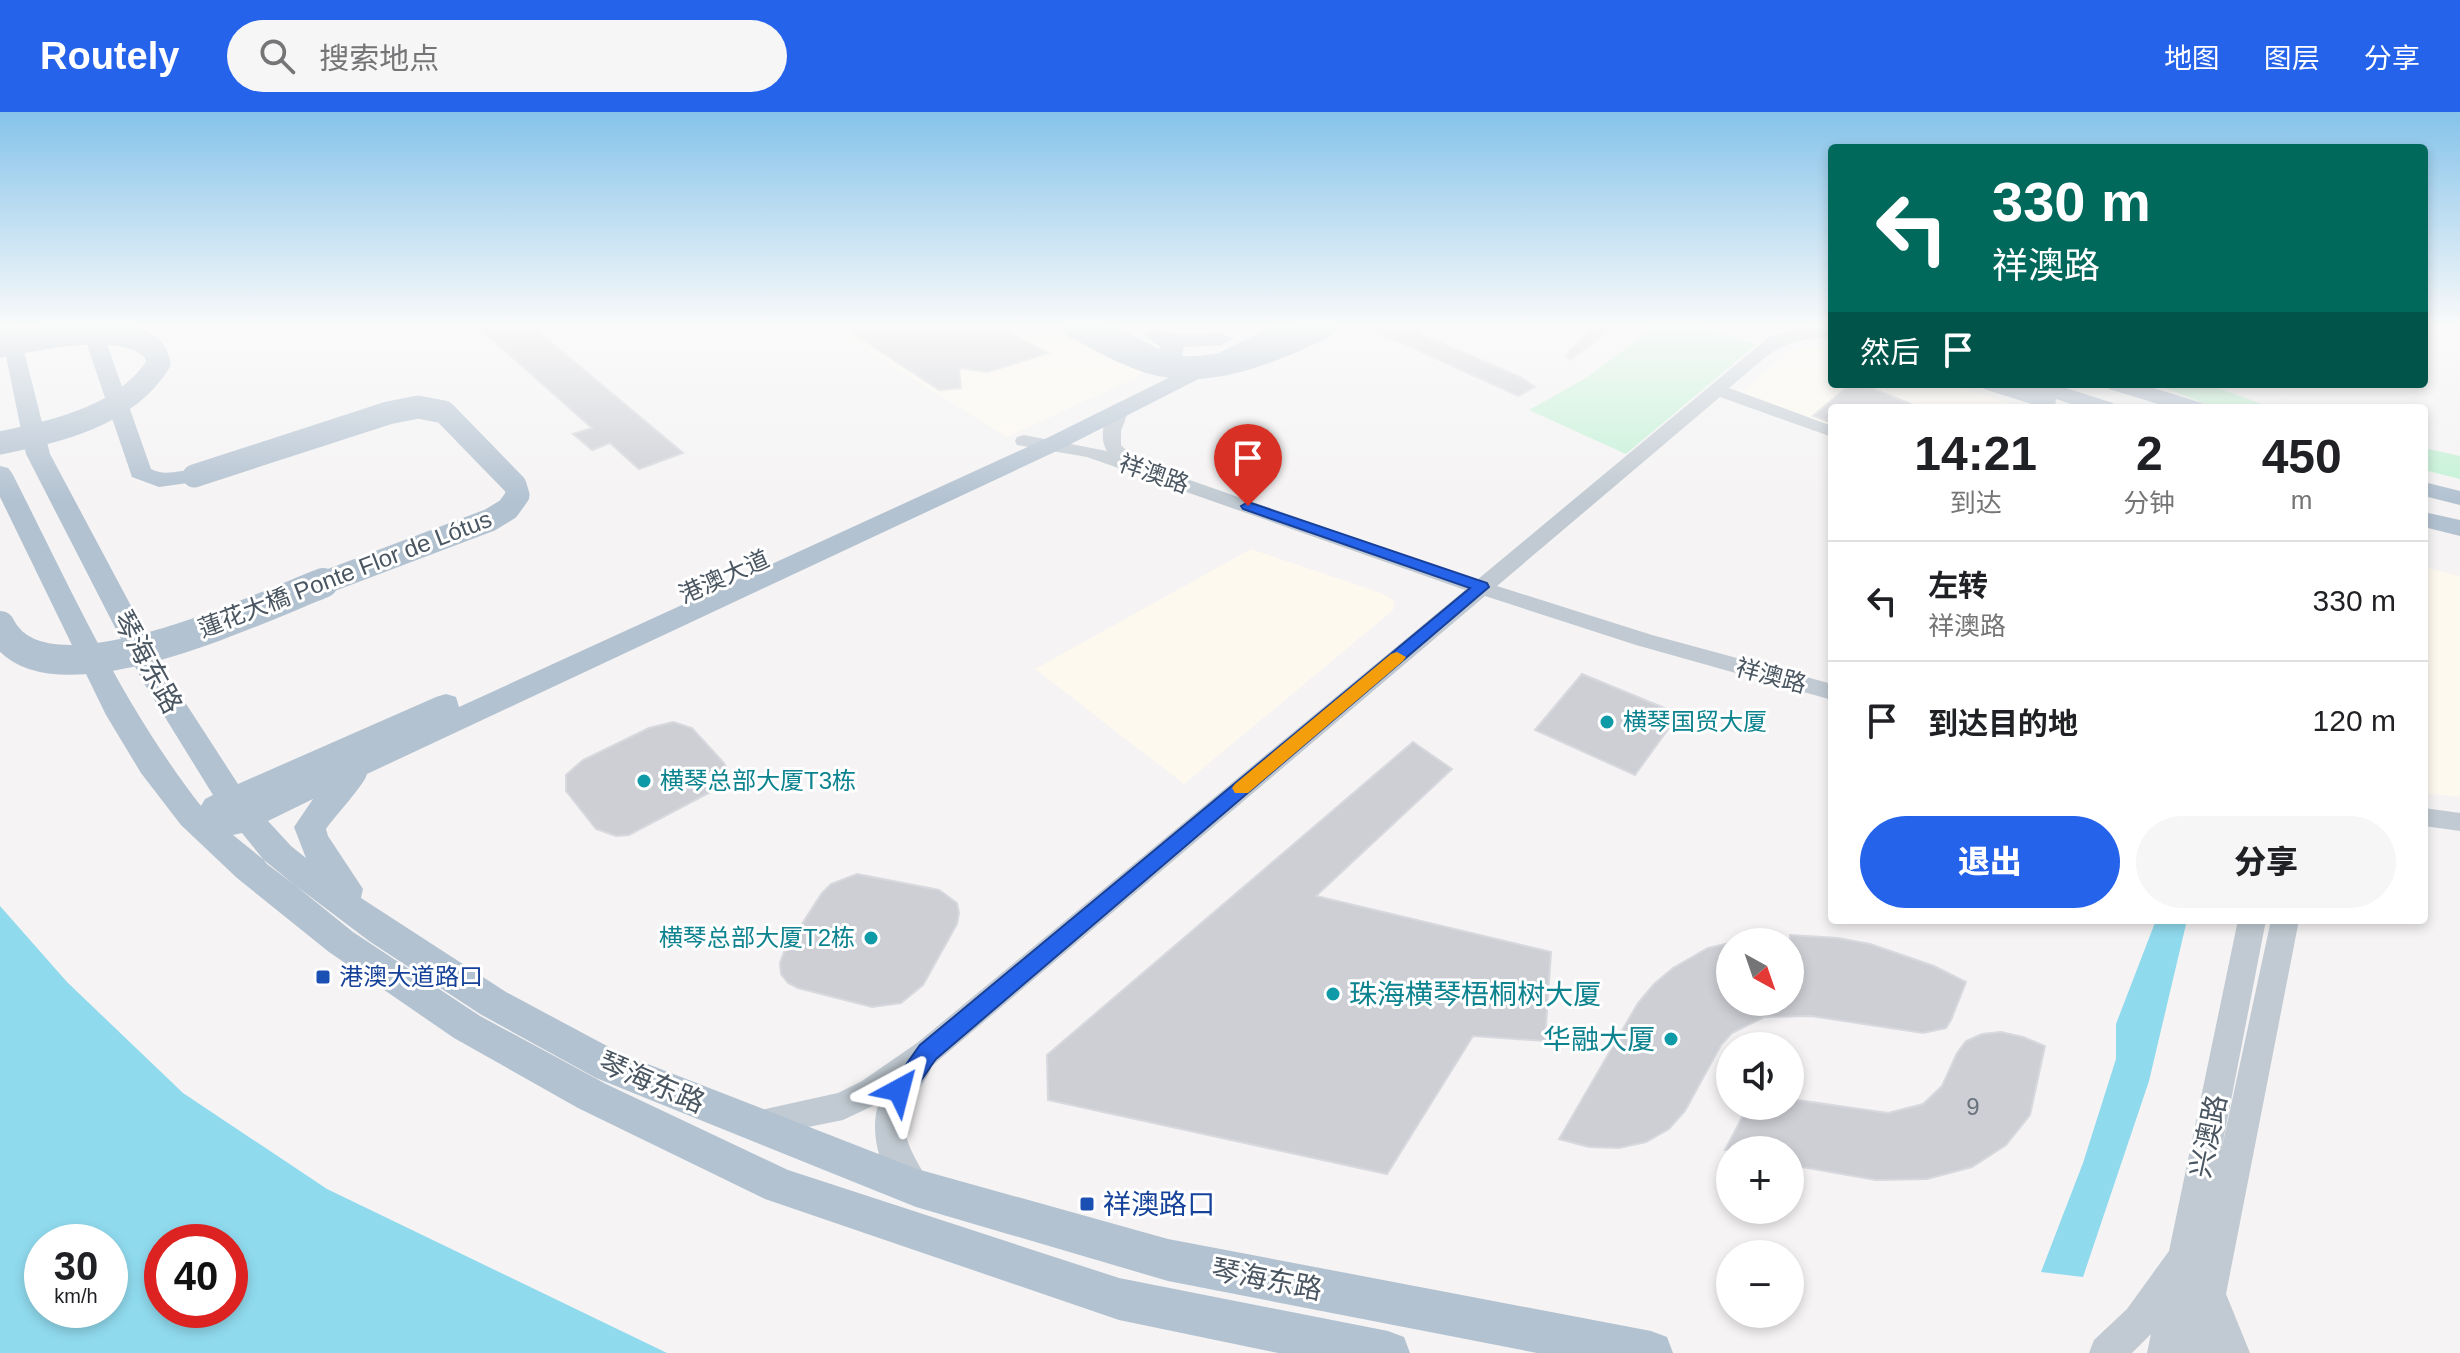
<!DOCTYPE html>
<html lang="zh">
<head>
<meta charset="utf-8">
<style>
	:root { --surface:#fff; --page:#f6f6f6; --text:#202124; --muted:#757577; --line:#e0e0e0; --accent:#2563eb }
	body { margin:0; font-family:Helvetica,"Noto Sans SC",sans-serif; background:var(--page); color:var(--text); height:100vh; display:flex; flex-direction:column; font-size:30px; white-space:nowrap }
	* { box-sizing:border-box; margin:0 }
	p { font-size:26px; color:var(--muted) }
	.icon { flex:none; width:44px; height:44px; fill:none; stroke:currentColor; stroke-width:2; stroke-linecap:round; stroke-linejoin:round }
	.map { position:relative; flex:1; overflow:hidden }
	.drawer { position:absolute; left:1828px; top:292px; width:600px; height:520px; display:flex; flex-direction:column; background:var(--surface); border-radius:8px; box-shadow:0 4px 12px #0003 }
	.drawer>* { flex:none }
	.top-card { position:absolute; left:1828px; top:32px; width:600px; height:244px; border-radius:8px; box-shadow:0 4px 12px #0003; background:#00695c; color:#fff; overflow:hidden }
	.needle { width:52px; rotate:140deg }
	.tools { position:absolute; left:1716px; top:816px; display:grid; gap:16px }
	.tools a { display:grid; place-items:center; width:88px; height:88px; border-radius:50%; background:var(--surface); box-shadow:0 4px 12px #0003; font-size:40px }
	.speed { position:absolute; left:24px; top:1112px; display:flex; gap:16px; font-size:40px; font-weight:700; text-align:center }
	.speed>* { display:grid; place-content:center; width:104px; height:104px; border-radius:50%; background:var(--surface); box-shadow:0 4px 12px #0003; line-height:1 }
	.speed small { font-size:20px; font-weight:400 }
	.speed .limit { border:12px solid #d22; background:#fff; color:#111 }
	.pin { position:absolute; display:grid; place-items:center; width:68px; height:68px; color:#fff; margin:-82px -34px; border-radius:50% 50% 50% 0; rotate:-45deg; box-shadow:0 0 8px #0007 }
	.pin .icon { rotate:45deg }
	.me { position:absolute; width:88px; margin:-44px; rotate:38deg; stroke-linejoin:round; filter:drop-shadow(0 0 6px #0008) }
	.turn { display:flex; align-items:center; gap:28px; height:168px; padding:0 32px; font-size:36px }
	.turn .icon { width:104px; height:104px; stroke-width:2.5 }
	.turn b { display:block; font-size:56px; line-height:68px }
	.then { display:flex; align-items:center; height:76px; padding:0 32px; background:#0003; gap:16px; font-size:30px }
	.eta { display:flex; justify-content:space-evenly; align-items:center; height:136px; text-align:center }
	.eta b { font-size:48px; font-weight:800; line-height:56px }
	.action { display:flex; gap:16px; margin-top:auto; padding:16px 32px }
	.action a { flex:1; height:92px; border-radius:48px; background:var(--accent); color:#fff; font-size:32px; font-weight:800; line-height:92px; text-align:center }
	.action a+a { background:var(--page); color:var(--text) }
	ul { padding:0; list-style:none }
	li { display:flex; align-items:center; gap:24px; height:120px; padding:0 32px; border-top:2px solid var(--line) }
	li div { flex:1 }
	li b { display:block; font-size:30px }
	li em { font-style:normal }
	header { display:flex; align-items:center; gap:48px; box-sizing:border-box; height:112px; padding:0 40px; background:var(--accent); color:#fff }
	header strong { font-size:38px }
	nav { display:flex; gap:44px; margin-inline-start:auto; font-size:28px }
	.search { width:560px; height:72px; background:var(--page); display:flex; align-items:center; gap:20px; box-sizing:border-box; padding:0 28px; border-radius:44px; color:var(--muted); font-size:30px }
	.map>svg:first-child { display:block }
</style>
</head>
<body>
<header>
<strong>Routely</strong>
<div class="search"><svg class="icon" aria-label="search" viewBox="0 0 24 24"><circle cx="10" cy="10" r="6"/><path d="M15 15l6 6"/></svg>搜索地点</div>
<nav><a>地图</a><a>图层</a><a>分享</a></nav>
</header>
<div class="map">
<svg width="2460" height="1241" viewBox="0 0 2460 1241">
	<rect width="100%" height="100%" fill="#f5f3f3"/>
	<path fill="#fdf9ef" d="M 829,215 L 1051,215 L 1119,251 L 1141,258 L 1139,264 L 1007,325 Z
		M 1832,236 L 1832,272 L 1952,272 L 2023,296 L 1832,296 L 1832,326 L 1732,288 L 1792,237 Z
		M 1251,437 L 1381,481 L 1393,488 L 1394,493 L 1393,498 L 1184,672 L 1035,557 Z
		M 2424,455 L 2460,464 L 2460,685 L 2424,681 Z"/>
	<path fill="#c3f1d5" d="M 1655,215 L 1702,215 L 1757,232 L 1626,342 L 1529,298 L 1586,266 Z
		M 2156,272 L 2207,272 L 2273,296 L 2215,296 Z
		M 2424,336 L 2460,344 L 2460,367 L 2424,358 Z"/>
	<path fill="#90daee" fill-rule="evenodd" d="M 0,794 L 67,870 L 183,981 L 327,1077 L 667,1241 L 0,1241 ZM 42,1130 L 110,1130 L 110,1198 L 42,1198 ZM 162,1130 L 230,1130 L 230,1198 L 162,1198 Z
		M 2156,808 L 2187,808 L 2149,969 L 2083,1165 L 2041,1160 L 2083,1051 L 2116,947 L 2116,912 Z"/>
	<path fill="#cdcfd5" stroke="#d7d9de" stroke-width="2" d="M 478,215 L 533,215 L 683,341 L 639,357 L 610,331 L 592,338 L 573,322 L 592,316 Z
		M 844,215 L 985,215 L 1006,218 L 1048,241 L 987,260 L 959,256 L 961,276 L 939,278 Z
		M 1367,215 L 1432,215 L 1418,221 L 1522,266 L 1535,275 L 1518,284 Z
		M 1594,215 L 1614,215 L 1570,248 L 1566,243 Z
		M 1854,274 L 1873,277 L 1921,296 L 1832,296 L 1832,311 L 1813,304 L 1845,277 Z
		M 1582,562 L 1679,602 L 1635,663 L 1535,618 Z
		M 673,610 L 692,616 L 724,651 L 727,658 L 720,675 L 629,723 L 616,724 L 596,717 L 566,679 L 566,663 L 583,648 L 649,616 Z
		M 1413,630 L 1452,657 L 1316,784 L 1551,840 L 1545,929 L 1473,924 L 1387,1062 L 1048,988 L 1047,943 Z
		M 857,762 L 939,778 L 957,791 L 959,801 L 957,812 L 923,873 L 901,891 L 872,895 L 798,876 L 788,871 L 781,862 L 780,851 L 784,840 L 822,781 L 831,772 Z
		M 1790,823 L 1838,826 L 1870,832 L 1934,854 L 1966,870 L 1951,908 L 1946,916 L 1923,921 L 1811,904 L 1764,905 L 1732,921 L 1721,933 L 1685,999 L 1669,1017 L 1646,1030 L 1619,1036 L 1589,1035 L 1559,1027 L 1638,891 L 1654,872 L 1673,856 L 1708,836 L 1730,831 L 1730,890 L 1790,890 Z
		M 2001,920 L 2023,925 L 2045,934 L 2030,1003 L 2006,1033 L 1972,1055 L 1927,1067 L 1876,1068 L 1790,1053 L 1790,1038 L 1725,1038 L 1748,994 L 1790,994 L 1790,987 L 1888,1001 L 1923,992 L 1942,974 L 1957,941 L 1966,929 L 1982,922 Z"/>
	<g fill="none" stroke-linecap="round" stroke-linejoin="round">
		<path fill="#c1cad2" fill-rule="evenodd" d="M 1801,216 L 1832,216 L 1832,226 C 1778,226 1769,243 1729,276 L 1832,314 L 1832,325 L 1720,285 L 1497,474 L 1652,523 L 1832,572 L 1832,588 L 1636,533 L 1485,484 L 932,954 C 927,968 916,979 910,992 C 895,1024 918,1047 930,1074 L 926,1085 L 914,1089 C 883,1077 867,1021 879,991 L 843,1008 L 758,1025 L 747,1021 L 742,1011 L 747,1001 L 838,981 L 862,969 L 917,931 L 1465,478 L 1087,345 L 1017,333 L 1015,329 L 1017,325 L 1024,323 L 1107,339 C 1098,326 1104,300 1119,295 L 1125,296 L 1128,300 L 1121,319 L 1121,333 L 1138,350 L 1477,468 L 1769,225 Z
			M 2424,696 L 2460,701 L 2460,719 L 2424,714 Z
			M 2238,808 L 2266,808 L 2221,1040 L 2271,808 L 2299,808 L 2226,1182 L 2250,1241 L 2147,1241 L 2151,1222 L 2132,1241 L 2089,1241 L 2094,1228 L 2127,1197 L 2169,1139 Z"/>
		<path fill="#b3c2d1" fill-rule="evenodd" d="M 0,215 L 18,215 L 50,342 L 170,567 L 238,672 L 436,585 L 446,582 L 456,585 L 459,595 L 1045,327 L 1271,215 L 1296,215 L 1293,219 L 1061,337 L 367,662 C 365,672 335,704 326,717 L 328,724 L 363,777 L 361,786 L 506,880 L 622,942 L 917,1057 L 1168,1127 L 1651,1219 L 1667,1225 L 1673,1241 L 1537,1241 L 1168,1169 L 916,1095 L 596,966 L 480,902 L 369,829 L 267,752 L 242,721 L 233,723 L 353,820 L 480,904 L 606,972 L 788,1058 L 1119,1166 L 1388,1219 L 1404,1225 L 1410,1241 L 1278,1241 L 1119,1208 L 765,1087 L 578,996 L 454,926 L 329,840 L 237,766 L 181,713 L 141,661 L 106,603 L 0,385 L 0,354 L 8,356 L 12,361 C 70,475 122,593 201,694 L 205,687 L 213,683 L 142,568 L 26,342 ZM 313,687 L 294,715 L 306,746 L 291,734 L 268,709 Z
			M 81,215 L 101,215 L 151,357 C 167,366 185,355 202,359 L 206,364 L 202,369 L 159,375 L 132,365 Z
			M 1091,215 L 1116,215 L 1159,237 L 1162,236 L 1144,224 L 1147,220 L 1154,218 L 1183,223 L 1222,221 L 1232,227 L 1222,233 L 1184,235 L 1182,244 L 1156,250 Z
			M 1811,215 L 1832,215 L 1832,224 L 1814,219 Z
			M 1981,272 L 2022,275 L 2020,272 L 2053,272 L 2113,291 L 2116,296 L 2083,296 L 2056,287 L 2055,295 L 2044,296 L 1984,277 Z
			M 2106,272 L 2140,272 L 2202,291 L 2205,296 L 2171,296 L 2109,277 Z
			M 2424,370 L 2460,379 L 2460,393 L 2424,384 Z
			M 2424,400 L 2460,408 L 2460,424 L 2424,415 Z"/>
		<path stroke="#b3c2d1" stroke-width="23" d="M 1075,215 C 1101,228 1125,243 1153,251 C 1212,267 1272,239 1324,215
			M 0,234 C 37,227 119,208 150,235 C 155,238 157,245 159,251 C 126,304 58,319 0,331
			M 194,364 L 388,301 L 418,295 L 444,300 L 515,373 L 518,383 L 508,397 L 490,408 L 318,473"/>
		<path stroke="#b3c2d1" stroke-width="30" d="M 0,514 C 42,601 258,496 323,471"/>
	</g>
	<linearGradient id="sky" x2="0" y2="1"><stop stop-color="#85c3ea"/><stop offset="0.55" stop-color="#fafafa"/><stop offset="1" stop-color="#fafafa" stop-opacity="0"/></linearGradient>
	<rect width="2460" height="388" fill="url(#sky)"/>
	<path fill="#2563eb" stroke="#184099" stroke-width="2" d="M 1248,390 L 1487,471 L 1489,475 L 936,947 C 925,961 911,992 891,985 L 888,978 L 920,933 L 1470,476 L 1243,397 L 1241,394 Z"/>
	<path fill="#f59e0b" d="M 1397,540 L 1406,545 L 1403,549 L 1248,681 L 1235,681 L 1232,676 L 1235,672 L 1391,542 Z"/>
	<g fill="#0f9aa8" stroke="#fff" stroke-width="3">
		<circle cx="1607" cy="610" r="8"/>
		<circle cx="644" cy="669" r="8"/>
		<circle cx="871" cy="826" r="8"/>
		<circle cx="1333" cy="882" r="8"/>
		<circle cx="1671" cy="927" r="8"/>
	</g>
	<g fill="#1a4fb4" stroke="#fff" stroke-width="3">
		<rect x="315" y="857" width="16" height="16" rx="4"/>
		<rect x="1079" y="1084" width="16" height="16" rx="4"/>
	</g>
	<g text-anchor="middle" stroke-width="6" stroke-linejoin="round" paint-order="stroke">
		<g font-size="24" fill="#4a5661" stroke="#fff">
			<text transform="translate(1154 362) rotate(19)" y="8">祥澳路</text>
			<text transform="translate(345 462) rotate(-21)" y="8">蓮花大橋 Ponte Flor de Lótus</text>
			<text transform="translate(724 465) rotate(-24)" y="8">港澳大道</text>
			<text transform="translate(1771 564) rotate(15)" y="8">祥澳路</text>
		</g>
		<g font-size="24" fill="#0d838f" stroke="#fff" text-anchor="start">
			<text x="1623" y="618">横琴国贸大厦</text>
			<text x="660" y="677">横琴总部大厦T3栋</text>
			<text x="855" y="834" text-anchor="end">横琴总部大厦T2栋</text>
		</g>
		<g font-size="24" fill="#164399" stroke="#fff" text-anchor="start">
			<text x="339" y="873">港澳大道路口</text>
		</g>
		<g font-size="24" fill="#6b747e">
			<text x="1973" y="1003">9</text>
		</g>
		<g font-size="28" fill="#4a5661" stroke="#fff">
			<text transform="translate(148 550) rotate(61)" y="10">琴海东路</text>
			<text transform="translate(652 970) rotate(23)" y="10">琴海东路</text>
			<text transform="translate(2208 1024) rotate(-78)" y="10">兴澳路</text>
			<text transform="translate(1267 1167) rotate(11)" y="10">琴海东路</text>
		</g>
		<g font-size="28" fill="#0d838f" stroke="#fff" text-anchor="start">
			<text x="1349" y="892">珠海横琴梧桐树大厦</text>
			<text x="1655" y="937" text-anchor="end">华融大厦</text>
		</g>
		<g font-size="28" fill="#164399" stroke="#fff" text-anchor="start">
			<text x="1103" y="1102">祥澳路口</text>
		</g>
	</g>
</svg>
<div class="tools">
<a><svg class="needle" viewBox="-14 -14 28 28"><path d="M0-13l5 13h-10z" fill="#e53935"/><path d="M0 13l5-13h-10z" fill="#757577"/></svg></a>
<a><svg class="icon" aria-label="sound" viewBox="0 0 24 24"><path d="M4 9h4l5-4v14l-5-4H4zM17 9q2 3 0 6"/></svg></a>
<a>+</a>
<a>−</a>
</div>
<div class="speed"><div>30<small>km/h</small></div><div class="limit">40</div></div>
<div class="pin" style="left:1248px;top:394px;background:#d93025"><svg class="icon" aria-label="arrive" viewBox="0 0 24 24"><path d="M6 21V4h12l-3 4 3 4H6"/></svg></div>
<svg class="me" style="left:899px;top:978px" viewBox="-20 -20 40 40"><path d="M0-17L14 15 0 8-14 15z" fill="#2563eb" stroke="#fff" stroke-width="4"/></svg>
<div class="top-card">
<div class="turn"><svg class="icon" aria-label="left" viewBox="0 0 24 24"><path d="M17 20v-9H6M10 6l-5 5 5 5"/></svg><div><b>330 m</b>祥澳路</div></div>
<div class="then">然后<svg class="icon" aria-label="arrive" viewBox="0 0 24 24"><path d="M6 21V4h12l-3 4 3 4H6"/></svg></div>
</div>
<section class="drawer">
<div class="eta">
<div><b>14:21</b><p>到达</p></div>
<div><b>2</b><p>分钟</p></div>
<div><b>450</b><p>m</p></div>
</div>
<ul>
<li><svg class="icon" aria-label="left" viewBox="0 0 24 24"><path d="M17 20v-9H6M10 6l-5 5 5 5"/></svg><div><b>左转</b><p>祥澳路</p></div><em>330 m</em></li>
<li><svg class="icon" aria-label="arrive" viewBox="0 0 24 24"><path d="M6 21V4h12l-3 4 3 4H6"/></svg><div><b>到达目的地</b></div><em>120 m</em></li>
</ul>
<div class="action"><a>退出</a><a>分享</a></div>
</section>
</div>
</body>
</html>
